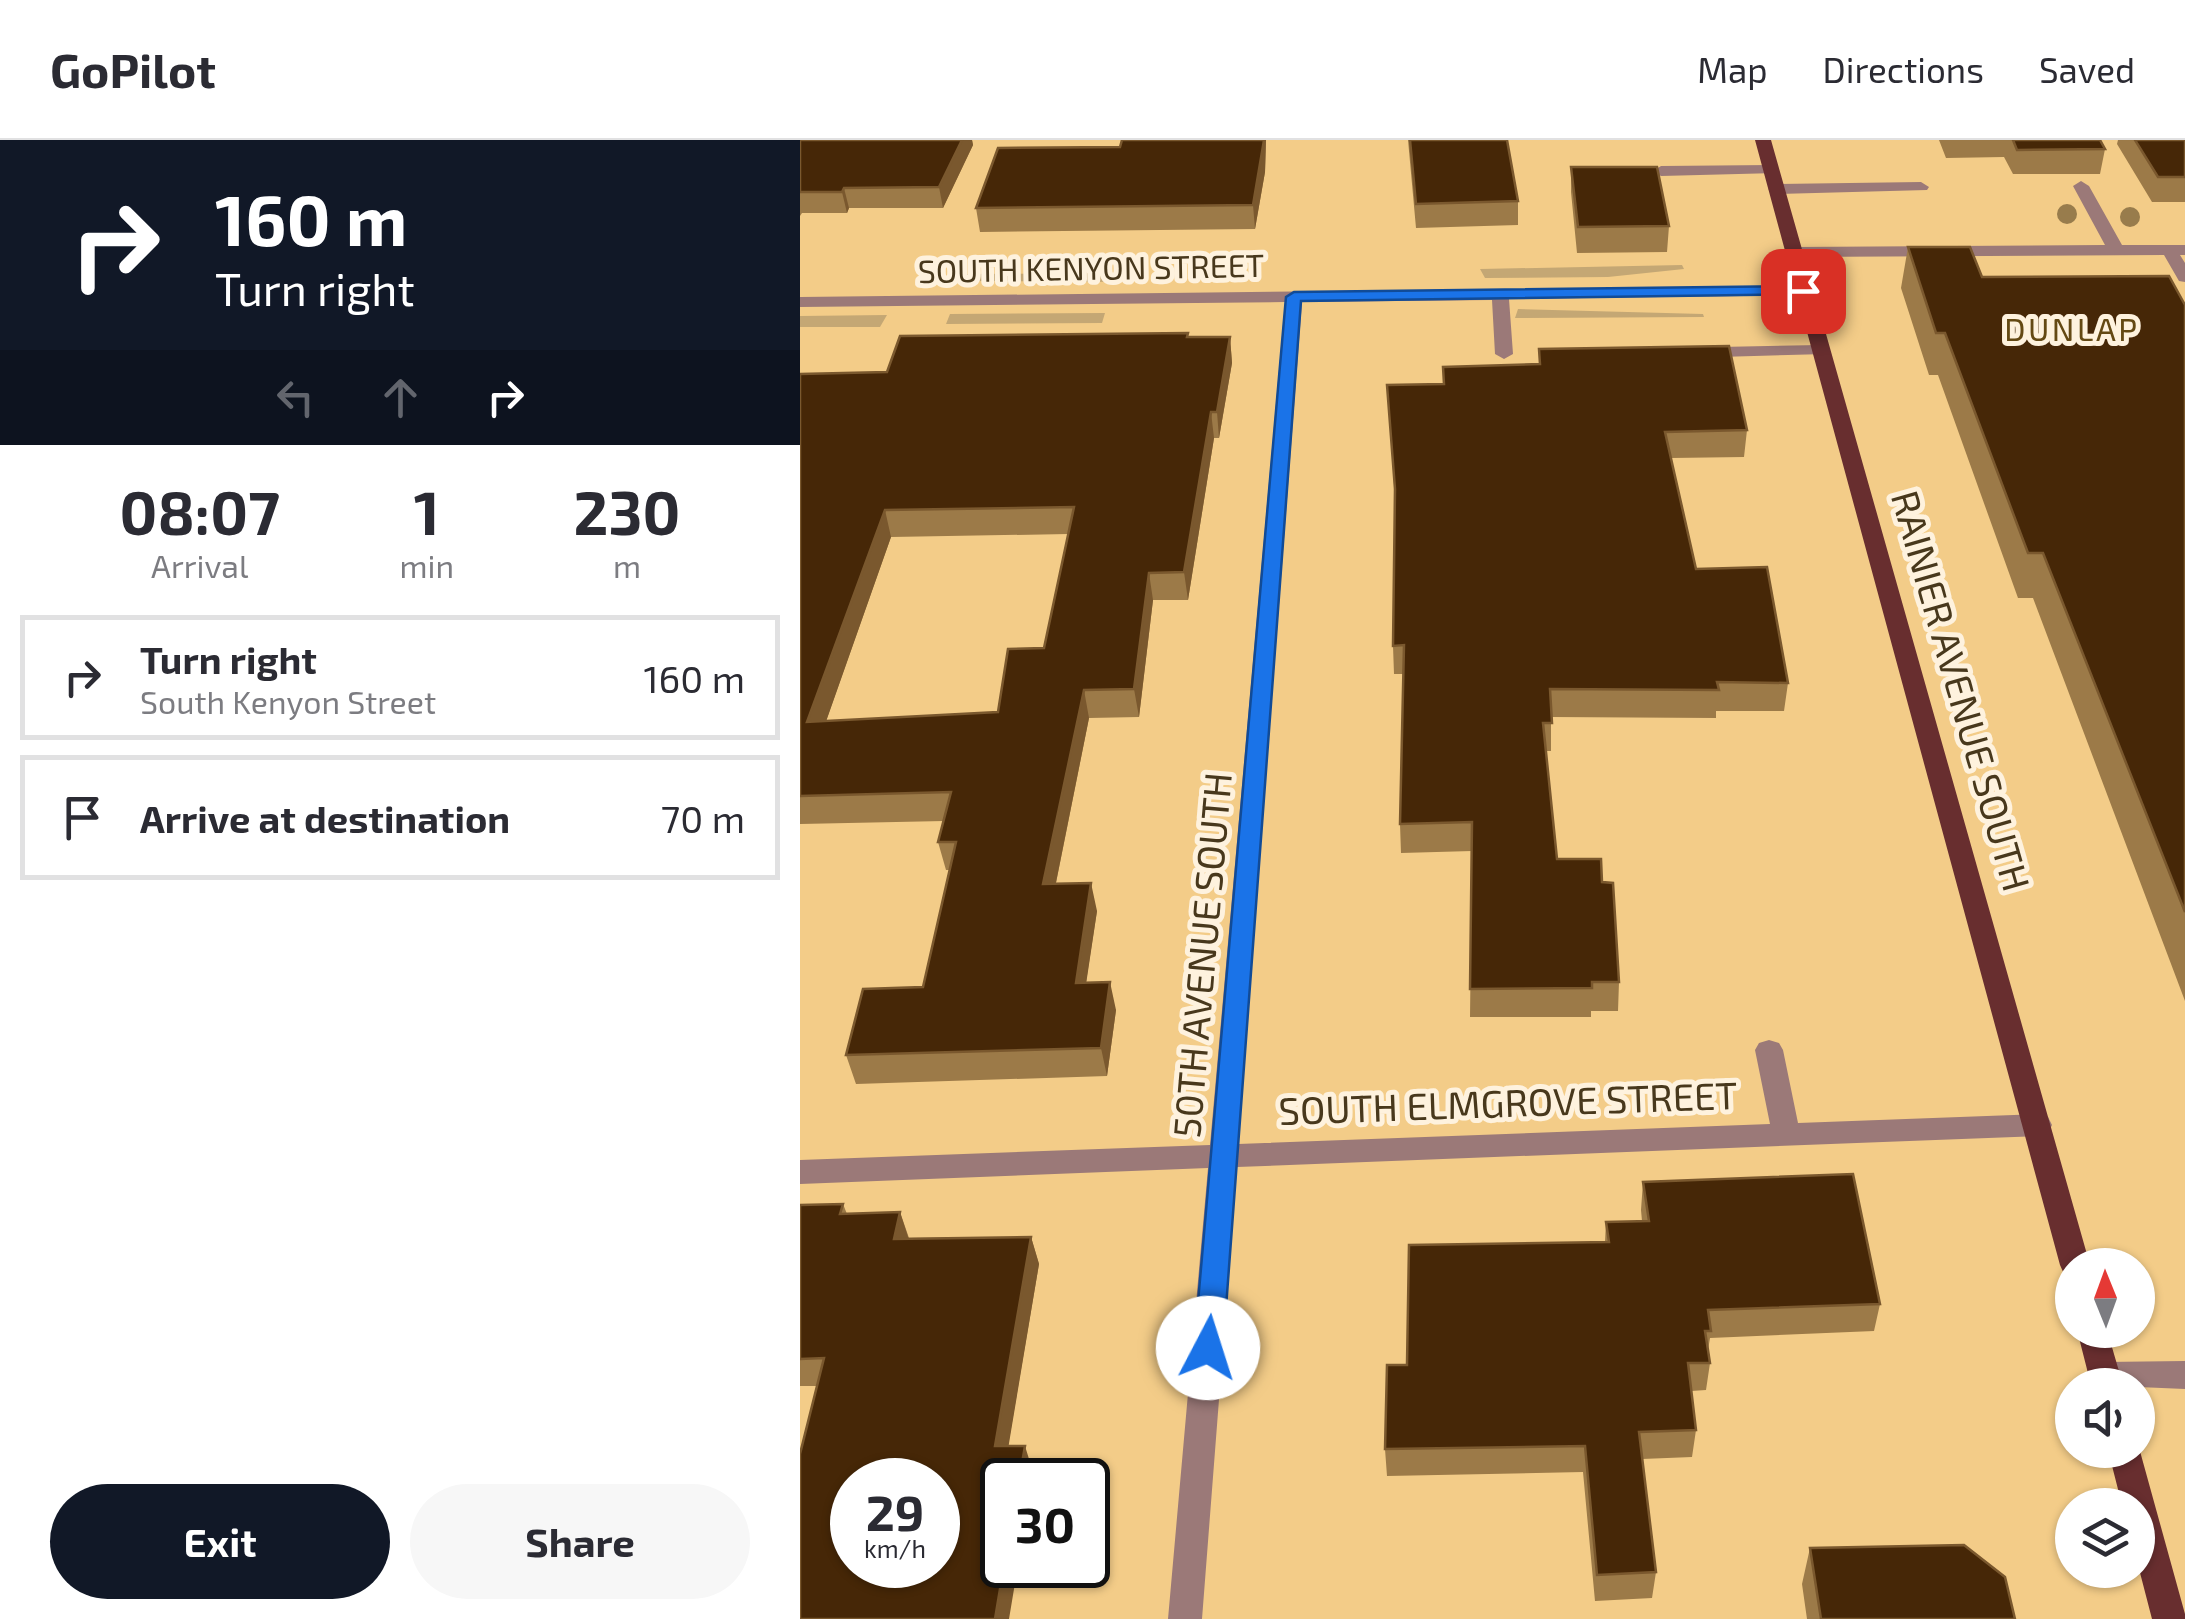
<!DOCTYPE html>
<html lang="en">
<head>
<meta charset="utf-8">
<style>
	:root { --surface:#fff; --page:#f7f7f7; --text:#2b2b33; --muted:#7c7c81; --line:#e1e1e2; --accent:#111827 }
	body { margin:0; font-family:"Exo 2",sans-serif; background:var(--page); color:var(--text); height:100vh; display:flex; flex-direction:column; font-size:38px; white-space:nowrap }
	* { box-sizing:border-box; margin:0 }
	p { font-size:32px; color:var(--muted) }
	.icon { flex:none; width:55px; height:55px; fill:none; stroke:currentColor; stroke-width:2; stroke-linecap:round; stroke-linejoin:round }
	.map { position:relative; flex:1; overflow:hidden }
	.details { display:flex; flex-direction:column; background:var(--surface); width:800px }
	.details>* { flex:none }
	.guide { background:#111827; color:#fff; overflow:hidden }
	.needle { width:65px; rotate:359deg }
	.tools { position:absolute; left:1255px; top:1108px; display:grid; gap:20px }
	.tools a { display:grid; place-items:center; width:100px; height:100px; border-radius:50%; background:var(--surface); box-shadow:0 2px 8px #0004; font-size:50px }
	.speed { position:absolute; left:30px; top:1318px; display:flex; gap:20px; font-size:50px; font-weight:700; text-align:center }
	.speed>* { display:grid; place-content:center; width:130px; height:130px; border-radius:50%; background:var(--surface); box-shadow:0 2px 8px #0004; line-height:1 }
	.speed small { font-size:25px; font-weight:400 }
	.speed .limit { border:5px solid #111; border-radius:15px; background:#fff; color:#111 }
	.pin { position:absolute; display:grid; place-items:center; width:85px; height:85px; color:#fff; margin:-42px; border-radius:20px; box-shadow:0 5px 15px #0006 }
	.me { position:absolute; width:110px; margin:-55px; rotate:5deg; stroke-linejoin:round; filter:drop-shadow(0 0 8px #0008) }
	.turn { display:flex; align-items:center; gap:35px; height:210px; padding:0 50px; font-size:45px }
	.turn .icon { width:130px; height:130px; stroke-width:2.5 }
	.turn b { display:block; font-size:70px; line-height:85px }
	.lanes { display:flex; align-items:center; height:95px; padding:0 50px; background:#0003; justify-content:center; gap:50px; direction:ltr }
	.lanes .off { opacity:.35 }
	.eta { display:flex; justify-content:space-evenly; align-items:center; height:170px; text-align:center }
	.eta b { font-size:60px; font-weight:700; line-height:70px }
	.cta { display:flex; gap:20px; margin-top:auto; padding:20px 50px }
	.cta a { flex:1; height:115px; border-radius:60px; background:var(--accent); color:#fff; font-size:40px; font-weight:700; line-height:115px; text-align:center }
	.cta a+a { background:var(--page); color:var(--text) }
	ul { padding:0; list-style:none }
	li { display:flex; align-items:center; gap:30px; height:125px; margin:0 20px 15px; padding:0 30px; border:5px solid var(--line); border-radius:0px }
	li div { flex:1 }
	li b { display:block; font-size:38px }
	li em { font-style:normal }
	header { display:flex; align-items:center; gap:60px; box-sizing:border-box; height:140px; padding:0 50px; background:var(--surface); border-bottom:2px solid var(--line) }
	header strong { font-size:48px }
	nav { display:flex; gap:55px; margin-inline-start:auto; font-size:35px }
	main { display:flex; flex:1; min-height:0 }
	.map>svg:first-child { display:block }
</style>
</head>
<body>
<header>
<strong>GoPilot</strong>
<nav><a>Map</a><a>Directions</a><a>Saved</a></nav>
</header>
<main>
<section class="details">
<div class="guide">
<div class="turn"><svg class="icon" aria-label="right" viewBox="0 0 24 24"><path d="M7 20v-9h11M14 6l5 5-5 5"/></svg><div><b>160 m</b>Turn right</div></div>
<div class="lanes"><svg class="icon off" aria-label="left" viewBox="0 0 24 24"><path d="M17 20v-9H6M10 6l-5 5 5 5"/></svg><svg class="icon off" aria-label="ahead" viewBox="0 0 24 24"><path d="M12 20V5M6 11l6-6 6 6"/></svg><svg class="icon" aria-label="right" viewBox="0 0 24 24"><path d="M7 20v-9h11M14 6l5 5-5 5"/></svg></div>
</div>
<div class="eta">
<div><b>08:07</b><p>Arrival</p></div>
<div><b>1</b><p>min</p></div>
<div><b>230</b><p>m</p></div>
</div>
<ul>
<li><svg class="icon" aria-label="right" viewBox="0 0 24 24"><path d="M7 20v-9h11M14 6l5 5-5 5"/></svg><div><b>Turn right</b><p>South Kenyon Street</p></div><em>160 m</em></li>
<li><svg class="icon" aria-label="arrive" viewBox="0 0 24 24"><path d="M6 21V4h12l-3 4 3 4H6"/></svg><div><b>Arrive at destination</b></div><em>70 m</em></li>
</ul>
<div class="cta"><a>Exit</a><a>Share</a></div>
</section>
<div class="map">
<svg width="1385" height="1479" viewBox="0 0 1385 1479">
	<rect width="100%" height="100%" fill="#f3cc88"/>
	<path fill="#c4a774" d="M 882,125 L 884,129 L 808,137 L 685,138 L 680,129 Z
		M 340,133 L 339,139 L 330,142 L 157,141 L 159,134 Z
		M 718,169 L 903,174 L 904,177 L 715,178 Z
		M 305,173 L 302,183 L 146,184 L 150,174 Z
		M 87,175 L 80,187 L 0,187 L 0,176 Z"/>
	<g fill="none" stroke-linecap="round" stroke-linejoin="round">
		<path fill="#9b7978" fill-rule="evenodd" d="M 971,25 L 979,30 L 977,33 L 861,36 L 853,31 L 861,26 Z
			M 1281,41 L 1289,46 L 1322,105 L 1385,105 L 1385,115 L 1380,115 L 1385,123 L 1385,142 L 1379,141 L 1364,115 L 994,117 L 986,112 L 994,107 L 1305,105 L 1273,46 Z
			M 1121,42 L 1129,47 L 1127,50 L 976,54 L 968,49 L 976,44 Z
			M 1003,146 L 1009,147 L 1009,155 L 709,159 L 713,214 L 704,219 L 695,214 L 692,160 L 502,162 L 438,1004 L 970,984 L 955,910 L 959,903 L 969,900 L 979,903 L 983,910 L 998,983 L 1238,974 L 1248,977 L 1252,985 L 1248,993 L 1238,996 L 437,1027 L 402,1479 L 368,1479 L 408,1028 L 0,1044 L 0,1020 L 410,1005 L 485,162 L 0,167 L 0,157 Z
			M 1020,205 L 1029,210 L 1026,214 L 919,217 L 910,212 L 919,207 Z
			M 1385,1221 L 1385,1249 L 1292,1245 L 1288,1236 L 1293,1226 L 1304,1222 Z"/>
		<path fill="#682e2f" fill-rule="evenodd" d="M 955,0 L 971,0 L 1290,1125 L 1272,1125 L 1272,1137 L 1264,1134 L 1260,1125 Z
			M 1277,1190 L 1307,1190 L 1323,1245 L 1291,1245 Z
			M 1338,1304 L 1385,1474 L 1385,1479 L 1352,1479 L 1338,1425 L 1338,1365 L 1322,1365 L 1308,1310 L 1338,1310 Z"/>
	</g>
	<g fill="#987c4c">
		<circle cx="1267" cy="74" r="10"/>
		<circle cx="1330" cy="77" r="10"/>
	</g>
	<path fill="#9c7a48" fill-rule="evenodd" d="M 0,0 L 172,0 L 173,5 L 143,68 L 49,68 L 47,73 L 2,73 L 0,76 Z
		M 322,0 L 466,0 L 465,32 L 455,89 L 180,92 L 176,68 L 320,7 Z
		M 608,0 L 707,0 L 718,61 L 718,85 L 616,88 Z
		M 1139,0 L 1300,0 L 1305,9 L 1300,34 L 1213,34 L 1204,17 L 1146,18 Z
		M 1318,0 L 1385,0 L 1385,62 L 1352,62 L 1317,4 Z
		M 771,27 L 869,86 L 867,112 L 777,113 L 771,52 Z
		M 1108,107 L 1182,137 L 1385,165 L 1385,861 L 1233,458 L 1218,458 L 1138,235 L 1129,235 L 1101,148 Z
		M 388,197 L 430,197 L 432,223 L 419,298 L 414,298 L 388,460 L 353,460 L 339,577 L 289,578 L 256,743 L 297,771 L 286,842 L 316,870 L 307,936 L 56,944 L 46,915 L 123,847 L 150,730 L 146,730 L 138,702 L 144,681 L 0,684 L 0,234 L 87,232 ZM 268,394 L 244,508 L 198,572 L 26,581 L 91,397 Z
		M 739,209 L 947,290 L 944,317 L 871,318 L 896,429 L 988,543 L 984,571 L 916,571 L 916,578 L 751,577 L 751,611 L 746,611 L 757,719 L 802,742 L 819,842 L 818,871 L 791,871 L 791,877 L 670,877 L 672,711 L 601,713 L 600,684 L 603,534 L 594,534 L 593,506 L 595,359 L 587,245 L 643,244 L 643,227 L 739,224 Z
		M 843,1042 L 1080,1164 L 1074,1191 L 910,1198 L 908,1210 L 910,1223 L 906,1250 L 891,1251 L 896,1290 L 892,1317 L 842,1319 L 856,1432 L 852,1458 L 795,1461 L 783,1332 L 587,1336 L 585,1309 L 607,1225 L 805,1102 L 806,1082 L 842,1081 L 841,1070 Z
		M 43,1064 L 47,1074 L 100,1072 L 109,1098 L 231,1097 L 239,1124 L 208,1306 L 233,1332 L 232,1340 L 202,1340 L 17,1246 L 0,1246 L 0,1065 Z
		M 1010,1408 L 1215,1479 L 1007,1479 L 1002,1444 Z"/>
	<path fill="#7a582e" d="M 162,0 L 172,0 L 173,5 L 143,68 L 139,47 Z
		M 464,0 L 466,0 L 465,32 L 455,89 L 453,65 Z
		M 44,48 L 49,68 L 47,73 L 42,52 Z
		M 430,197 L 432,223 L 419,298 L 417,272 Z
		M 411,272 L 414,298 L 388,460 L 384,432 Z
		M 85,370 L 91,397 L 16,610 L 7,582 Z
		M 349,433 L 353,460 L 339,577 L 334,549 Z
		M 284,550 L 289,578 L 250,772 L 243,744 Z
		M 291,743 L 297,771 L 282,871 L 276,843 Z
		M 310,842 L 316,870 L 307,936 L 301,908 Z
		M 100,1072 L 109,1100 L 94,1099 Z
		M 231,1097 L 239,1124 L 204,1333 L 195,1306 Z
		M 225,1306 L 233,1332 L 232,1340 L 219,1340 Z
		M 204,1425 L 218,1425 L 209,1479 L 195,1479 Z"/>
	<path fill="#462707" stroke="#7a582e" stroke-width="2.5" fill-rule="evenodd" d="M 0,0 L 162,0 L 139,47 L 44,48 L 42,52 L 0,52 Z
		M 322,0 L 464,0 L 453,65 L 176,68 L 198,8 L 320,7 Z
		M 610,0 L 707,0 L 718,61 L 616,64 Z
		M 1213,0 L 1300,0 L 1305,9 L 1217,10 Z
		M 1335,0 L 1385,0 L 1385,37 L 1358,37 Z
		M 771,27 L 857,27 L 869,86 L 778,87 Z
		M 1108,107 L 1170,107 L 1182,137 L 1369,136 L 1385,165 L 1385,772 L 1243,413 L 1228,413 L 1145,193 L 1136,193 Z
		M 388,193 L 387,197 L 430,197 L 417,272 L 411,272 L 384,432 L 349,433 L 334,549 L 284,550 L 243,744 L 291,743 L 276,843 L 310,842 L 301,908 L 46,915 L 63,849 L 123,847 L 156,702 L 138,702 L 151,652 L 0,656 L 0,234 L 87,232 L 100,196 ZM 274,367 L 244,508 L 208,509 L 198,572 L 7,582 L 85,370 Z
		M 929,206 L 947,290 L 865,292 L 896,429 L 967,427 L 988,543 L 917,542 L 919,550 L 750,549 L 752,583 L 743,583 L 757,719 L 801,719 L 802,742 L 813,743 L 819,842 L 792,842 L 792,848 L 670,849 L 672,682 L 600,684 L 604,505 L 593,506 L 595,349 L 587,245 L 644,244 L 643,227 L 740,224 L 739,209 Z
		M 1053,1034 L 1080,1164 L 908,1170 L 911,1191 L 905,1191 L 910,1223 L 888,1223 L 896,1290 L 839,1292 L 856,1432 L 797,1435 L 785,1306 L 585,1309 L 587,1225 L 607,1225 L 609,1105 L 809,1102 L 806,1082 L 849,1081 L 843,1042 Z
		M 43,1064 L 40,1074 L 100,1072 L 94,1099 L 231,1097 L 195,1306 L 225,1306 L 219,1340 L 202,1340 L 202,1425 L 204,1425 L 195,1479 L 0,1479 L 0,1314 L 24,1218 L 0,1219 L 0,1065 ZM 52,1340 L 138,1340 L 138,1425 L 52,1425 Z
		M 1164,1405 L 1205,1437 L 1215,1479 L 1021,1479 L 1010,1408 Z"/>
	<path fill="#1a73e8" stroke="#114b97" stroke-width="2.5" d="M 1003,146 L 1011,151 L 1009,154 L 501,161 L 423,1208 L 419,1216 L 408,1220 L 398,1216 L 394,1208 L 486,157 L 494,152 Z"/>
	<g text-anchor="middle" stroke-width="10" stroke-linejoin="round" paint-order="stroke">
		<g font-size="32" fill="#48381c" stroke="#fef2de">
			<text transform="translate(291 129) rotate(-1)" y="11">SOUTH KENYON STREET</text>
		</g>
		<g font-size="32" letter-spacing="2.5" fill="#644913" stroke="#fef2de">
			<text x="1272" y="201">DUNLAP</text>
		</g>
		<g font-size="38" fill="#48381c" stroke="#fef2de">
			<text transform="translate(1160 551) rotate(74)" y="13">RAINIER AVENUE SOUTH</text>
			<text transform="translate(403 815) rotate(-85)" y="13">50TH AVENUE SOUTH</text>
			<text transform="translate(708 964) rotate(-2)" y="13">SOUTH ELMGROVE STREET</text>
		</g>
	</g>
</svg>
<div class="tools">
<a><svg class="needle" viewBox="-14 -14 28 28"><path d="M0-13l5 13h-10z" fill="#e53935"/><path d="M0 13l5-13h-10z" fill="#7c7c81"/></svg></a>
<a><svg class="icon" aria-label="sound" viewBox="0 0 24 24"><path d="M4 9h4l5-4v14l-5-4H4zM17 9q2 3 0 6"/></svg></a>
<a><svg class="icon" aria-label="layers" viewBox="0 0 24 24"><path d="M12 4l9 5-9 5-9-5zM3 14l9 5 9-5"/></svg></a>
</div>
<div class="speed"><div>29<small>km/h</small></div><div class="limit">30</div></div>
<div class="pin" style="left:1003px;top:151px;background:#d93025"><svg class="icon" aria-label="arrive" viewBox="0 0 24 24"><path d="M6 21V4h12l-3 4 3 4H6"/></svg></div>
<svg class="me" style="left:408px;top:1208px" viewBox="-20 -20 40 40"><circle r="19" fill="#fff"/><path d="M0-13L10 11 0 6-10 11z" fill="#1a73e8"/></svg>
</div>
</main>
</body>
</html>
